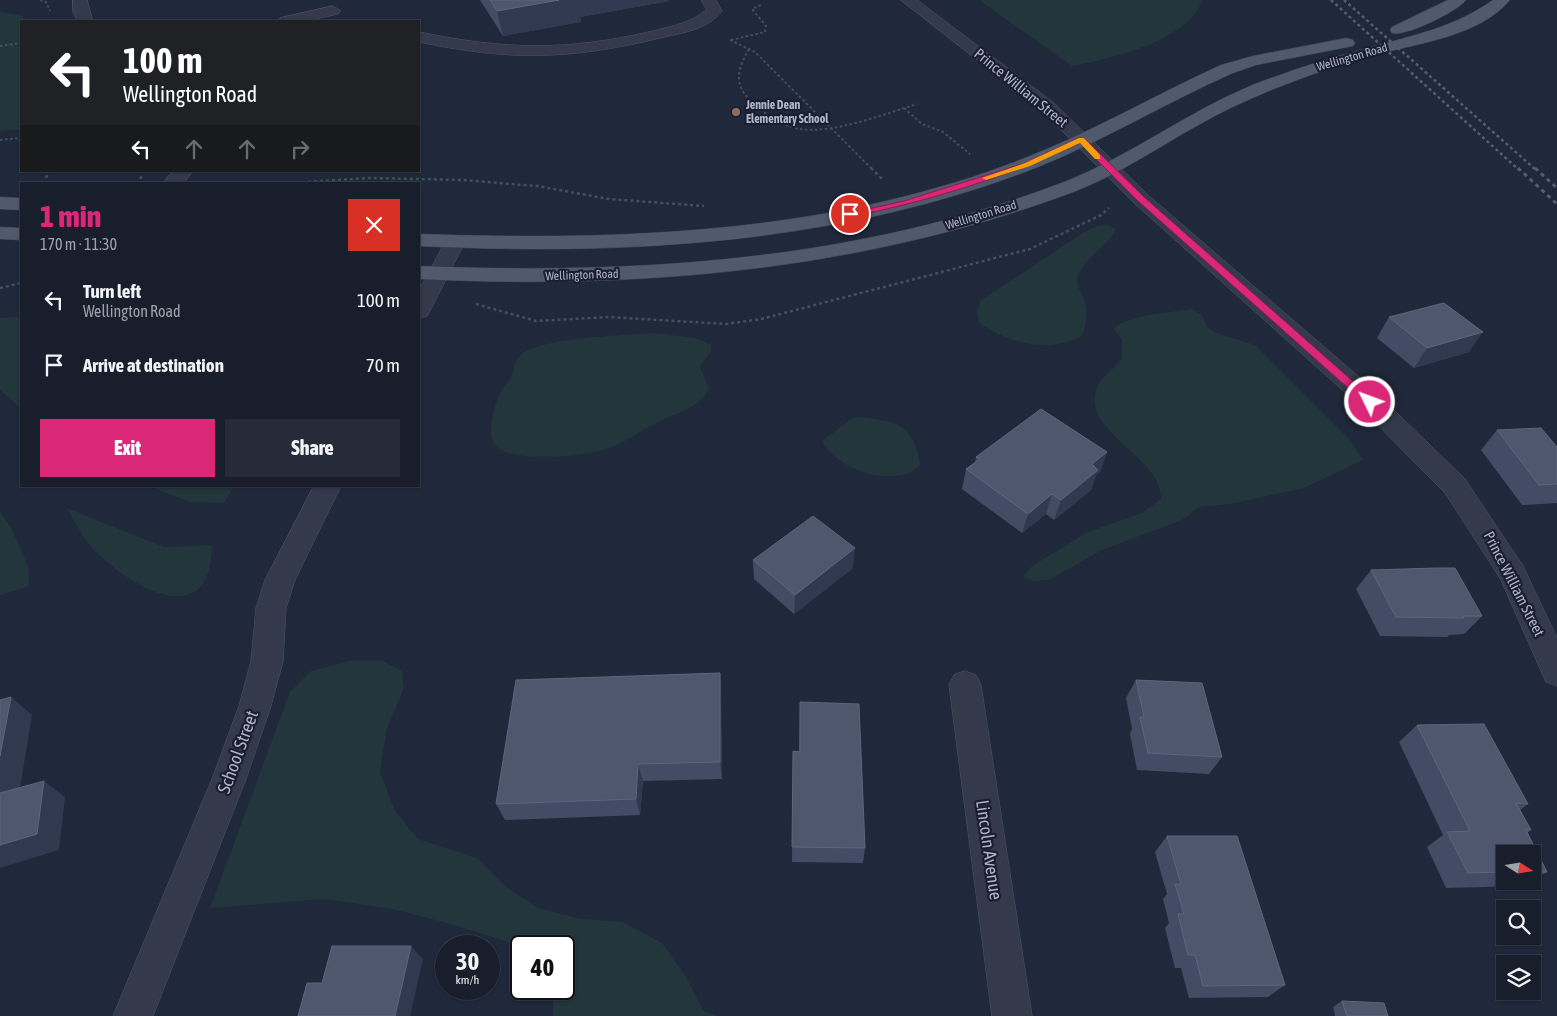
<!DOCTYPE html>
<html lang="en">
<head>
<meta charset="utf-8">
<style>
	:root { --surface:#181e2c; --page:#252b38; --text:#f1f3f6; --muted:#9fa2a9; --line:#363c48; --accent:#db2777 }
	body { margin:0; font-family:"Asap Condensed",sans-serif; background:var(--page); color:var(--text); height:100vh; display:flex; flex-direction:column; font-size:19px; white-space:nowrap }
	* { box-sizing:border-box; margin:0 }
	p { font-size:16px; color:var(--muted) }
	.icon { flex:none; width:28px; height:28px; fill:none; stroke:currentColor; stroke-width:2; stroke-linecap:round; stroke-linejoin:round }
	.map { position:relative; flex:1; overflow:hidden }
	.side { position:absolute; left:20px; top:182px; width:400px; height:305px; display:flex; flex-direction:column; background:var(--surface); border-radius:0px; box-shadow:0 1px 4px #0004,0 0 0 1px var(--line) }
	.side>* { flex:none }
	.banner { position:absolute; left:20px; top:20px; width:400px; height:152px; border-radius:0px; box-shadow:0 1px 4px #0004,0 0 0 1px var(--line); background:#202124; color:#fff; overflow:hidden }
	.needle { width:32px; rotate:102deg }
	.controls { position:absolute; left:1496px; top:845px; display:grid; gap:10px }
	.controls a { display:grid; place-items:center; width:45px; height:45px; border-radius:0px; background:var(--surface); box-shadow:0 1px 4px #0004,0 0 0 1px var(--line); font-size:25px }
	.speed { position:absolute; left:435px; top:935px; display:flex; gap:10px; font-size:25px; font-weight:700; text-align:center }
	.speed>* { display:grid; place-content:center; width:65px; height:65px; border-radius:50%; background:var(--surface); box-shadow:0 1px 4px #0004,0 0 0 1px var(--line); line-height:1 }
	.speed small { font-size:12px; font-weight:400 }
	.speed .limit { border:2px solid #111; border-radius:8px; background:#fff; color:#111 }
	.pin { position:absolute; display:grid; place-items:center; width:42px; height:42px; color:#fff; margin:-21px; border:2px solid #fff; border-radius:50%; box-shadow:0 1px 5px #0007 }
	.me { position:absolute; width:55px; margin:-28px; rotate:312deg; stroke-linejoin:round; filter:drop-shadow(0 0 4px #0008) }
	.turn { display:flex; align-items:center; gap:18px; height:105px; padding:0 20px; font-size:22px }
	.turn .icon { width:65px; height:65px; stroke-width:2.5 }
	.turn b { display:block; font-size:35px; line-height:42px }
	.lanes { display:flex; align-items:center; height:48px; padding:0 20px; background:#0003; justify-content:center; gap:25px; direction:ltr }
	.lanes .off { opacity:.35 }
	.round { display:grid; place-items:center; flex:none; width:52px; height:52px; border-radius:0px; background:var(--page) }
	.head { display:flex; align-items:center; justify-content:space-between; height:85px; padding:0 20px }
	h1 { font-size:30px; font-weight:800; line-height:38px; color:var(--accent) }
	.cta { display:flex; gap:10px; margin-top:auto; padding:10px 20px }
	.cta a { flex:1; height:58px; border-radius:0px; background:var(--accent); color:#fff; font-size:20px; font-weight:800; line-height:58px; text-align:center }
	.cta a+a { background:var(--page); color:var(--text) }
	ul { padding:0; list-style:none }
	li { display:flex; align-items:center; gap:15px; height:65px; padding:0 20px }
	li div { flex:1 }
	li b { display:block; font-size:19px }
	li em { font-style:normal }
	.map>svg:first-child { display:block }
</style>
</head>
<body>
<div class="map">
<svg width="1557" height="1016" viewBox="0 0 1557 1016">
	<rect width="100%" height="100%" fill="#20283b"/>
	<path fill="#22363c" d="M 979,0 L 1203,0 C 1185,43 1112,58 1072,66 Z
		M 0,12 L 21,15 L 27,21 L 21,21 L 21,129 L 0,131 Z
		M 1108,225 L 1116,229 C 1108,247 1084,257 1078,277 C 1075,287 1083,293 1085,302 C 1088,314 1086,325 1082,336 C 1046,354 1010,343 979,323 L 977,313 L 980,301 L 1086,231 L 1097,226 Z
		M 1192,309 L 1202,315 L 1207,327 L 1216,333 L 1255,345 L 1351,441 L 1363,460 L 1304,488 L 1230,504 L 1199,507 L 1182,520 L 1102,550 L 1049,580 L 1034,581 L 1023,577 L 1032,566 L 1088,532 L 1142,513 L 1161,499 C 1164,458 1079,431 1097,388 C 1100,378 1115,368 1122,359 L 1122,340 L 1114,329 C 1124,315 1175,312 1192,309 Z
		M 21,317 L 21,409 L 0,390 L 0,318 Z
		M 653,333 L 695,338 L 711,345 L 711,351 L 700,367 L 709,388 C 701,408 678,412 660,421 C 641,430 625,444 603,450 C 579,457 524,461 501,450 C 490,444 490,430 492,420 C 495,405 499,389 511,379 C 515,369 513,360 523,353 C 544,338 625,335 653,333 Z
		M 854,417 C 893,420 915,422 920,466 C 916,468 911,472 907,474 C 878,483 836,467 822,441 Z
		M 149,486 L 234,486 L 224,503 L 190,502 Z
		M 66,508 L 164,547 L 213,545 C 211,558 211,572 203,583 C 178,621 108,568 89,544 C 80,533 74,519 66,508 Z
		M 0,512 L 11,527 L 28,566 L 29,586 L 0,595 Z
		M 349,661 L 383,661 L 402,671 L 404,688 L 387,728 L 380,772 L 395,811 L 418,839 L 477,858 L 506,887 L 538,908 L 581,919 L 623,922 L 662,943 L 686,977 L 703,1010 L 716,1016 L 553,1016 L 553,989 L 564,989 L 564,946 L 521,946 L 521,951 L 506,941 L 447,923 L 393,909 L 325,899 L 210,908 L 290,692 L 311,671 Z"/>
	<g fill="none" stroke-linecap="round" stroke-linejoin="round">
		<defs>
			<path id="minor" d="M 73,0 L 87,0 L 93,21 L 77,21 L 73,12 Z
				M 702,0 L 716,0 L 722,11 C 708,30 681,33 660,38 C 570,60 509,61 419,42 L 419,32 C 506,50 567,51 653,31 C 671,26 692,23 706,10 Z
				M 901,0 L 917,0 L 1054,103 L 1148,195 L 1366,383 L 1465,479 L 1523,566 L 1557,638 L 1557,686 L 1546,682 L 1500,578 L 1445,493 L 1348,395 L 1134,203 L 1042,111 Z
				M 333,6 L 341,11 L 338,14 L 306,21 L 277,21 L 280,18 Z
				M 173,171 L 193,171 L 183,184 L 162,184 Z
				M 455,236 L 462,238 L 465,242 L 430,311 L 427,316 L 419,318 L 419,290 L 445,242 L 448,238 Z
				M 314,486 L 341,486 L 295,580 L 286,608 L 283,661 L 271,706 L 246,779 L 153,1016 L 113,1016 L 212,779 L 239,706 L 251,661 L 256,608 L 265,580 Z
				M 965,671 L 976,675 L 981,685 L 1032,1016 L 992,1016 L 949,685 L 954,675 Z"/>
			<path id="major" d="M 1448,0 L 1466,0 C 1458,11 1406,37 1392,33 L 1390,30 L 1392,27 Z
				M 1493,0 L 1510,0 C 1479,36 1423,42 1379,54 C 1350,62 1320,71 1292,82 C 1257,95 1224,110 1193,128 C 1154,150 1117,175 1076,191 C 866,270 642,290 419,279 L 419,266 C 637,275 858,261 1064,182 C 1131,156 1188,111 1255,84 C 1292,70 1329,58 1368,48 C 1414,35 1453,28 1493,0 Z
				M 1347,38 L 1353,40 L 1355,43 L 1353,46 L 1256,65 L 1233,73 C 1167,102 1105,140 1038,167 C 842,244 627,256 419,246 L 419,234 C 623,241 832,234 1025,158 C 1092,132 1155,95 1221,65 L 1253,56 Z
				M 0,197 L 21,198 L 21,210 L 0,209 Z
				M 0,227 L 21,228 L 21,240 L 0,239 Z"/>
		</defs>
		<use href="#minor" stroke="#4e5566" stroke-width="1"/>
		<use href="#major" stroke="#3d4355" stroke-width="1"/>
		<path stroke="#3f535a" stroke-width="2" stroke-dasharray="2.5 2.5" stroke-linecap="butt" d="M 40,0 L 46,2 L 50,11
			M 730,40 L 755,52 L 873,170
			M 731,40 L 765,32 L 766,26 L 752,9 L 761,5
			M 0,46 L 21,43
			M 749,49 C 738,68 733,84 750,100 C 764,114 781,126 800,129 C 834,134 884,114 917,104
			M 904,108 L 922,124 L 943,132 L 970,154
			M 0,140 L 21,138"/>
		<path stroke="#3f535a" stroke-width="2.5" stroke-dasharray="3 3" stroke-linecap="butt" d="M 871,168 L 882,179
			M 46,178 L 49,171
			M 137,184 L 142,176
			M 272,184 L 368,178 L 463,180 L 537,186 L 609,199 L 704,206
			M 0,288 L 21,283
			M 476,304 L 536,321 L 609,317 L 726,324 L 761,319 L 1030,249 L 1101,215 L 1109,208"/>
		<use href="#minor" fill="#343a4c" fill-rule="evenodd"/>
		<use href="#major" fill="#51596c" fill-rule="evenodd"/>
		<path stroke="#555d73" stroke-width="2.5" stroke-dasharray="3 3" stroke-linecap="butt" d="M 1331,0 L 1519,170
			M 1344,0 L 1536,170"/>
		<path stroke="#555d73" stroke-width="3" stroke-dasharray="4 4" stroke-linecap="butt" d="M 1518,168 L 1557,204
			M 1535,168 L 1557,188"/>
	</g>
	<path fill="#434c64" d="M 480,0 L 669,0 L 669,1 L 580,17 L 581,22 L 503,36 Z
		M 1389,317 L 1469,352 L 1414,368 L 1377,338 Z
		M 1497,430 L 1557,447 L 1557,503 L 1522,505 L 1481,450 Z
		M 1107,452 L 1100,472 L 1096,475 L 1091,490 L 1054,520 L 1046,514 L 1022,533 L 962,489 L 966,469 L 975,463 L 976,457 Z
		M 753,560 L 853,568 L 794,614 L 754,579 Z
		M 1371,570 L 1482,616 L 1464,634 L 1449,635 L 1447,637 L 1380,636 L 1356,589 Z
		M 720,673 L 721,691 L 722,779 L 643,781 L 640,815 L 505,820 L 496,804 Z
		M 1136,680 L 1222,757 L 1209,774 L 1137,770 L 1130,734 L 1132,729 L 1126,698 Z
		M 800,702 L 865,848 L 863,863 L 792,862 L 793,751 L 799,751 Z
		M 1417,725 L 1528,804 L 1520,810 L 1531,830 L 1527,833 L 1547,872 L 1532,881 L 1532,854 L 1505,854 L 1505,881 L 1532,881 L 1524,886 L 1446,888 L 1427,847 L 1443,835 L 1399,742 Z
		M 1167,836 L 1285,985 L 1268,997 L 1189,998 L 1181,968 L 1175,968 L 1165,928 L 1169,923 L 1163,899 L 1167,894 L 1155,852 Z
		M 1342,1001 L 1388,1016 L 1335,1016 L 1333,1007 Z"/>
	<path fill="#30394f" d="M 559,0 L 669,0 L 669,1 L 580,17 L 581,22 L 503,36 L 497,11 Z
		M 1483,332 L 1469,352 L 1414,368 L 1427,348 Z
		M 1107,452 L 1100,472 L 1096,475 L 1091,490 L 1054,520 L 1061,500 L 1092,464 Z
		M 1052,494 L 1046,514 L 1022,533 L 1028,514 Z
		M 855,548 L 853,568 L 794,614 L 795,595 Z
		M 720,673 L 721,691 L 722,779 L 720,762 Z
		M 11,697 L 32,715 L 16,812 L 0,801 L 0,756 Z
		M 638,764 L 643,781 L 640,815 L 636,799 Z
		M 44,781 L 65,797 L 59,850 L 0,868 L 0,845 Z
		M 411,946 L 423,959 L 410,1016 L 395,1016 Z"/>
	<path fill="#4f576e" stroke="#5e667c" d="M 490,0 L 559,0 L 497,11 Z
		M 1444,303 L 1483,332 L 1427,348 L 1389,317 Z
		M 1041,409 L 1107,452 L 1092,464 L 1098,470 L 1061,500 L 1052,494 L 1028,514 L 966,469 L 980,459 L 976,457 Z
		M 1541,428 L 1557,447 L 1557,484 L 1539,485 L 1497,430 Z
		M 813,516 L 855,548 L 795,595 L 753,560 Z
		M 1436,568 L 1455,568 L 1482,616 L 1463,616 L 1464,618 L 1396,617 L 1371,570 Z
		M 720,673 L 720,762 L 638,764 L 636,799 L 496,804 L 516,680 Z
		M 1136,680 L 1202,683 L 1222,757 L 1148,753 L 1140,717 L 1144,717 Z
		M 11,697 L 0,756 L 0,700 Z
		M 800,702 L 859,704 L 865,848 L 792,847 L 793,751 L 800,752 Z
		M 1484,724 L 1528,804 L 1516,803 L 1531,830 L 1526,830 L 1547,872 L 1532,872 L 1532,854 L 1505,854 L 1505,872 L 1468,873 L 1447,832 L 1470,831 L 1417,725 Z
		M 44,781 L 37,834 L 0,845 L 0,793 Z
		M 1167,836 L 1237,836 L 1285,985 L 1203,986 L 1195,955 L 1188,955 L 1178,914 L 1184,914 L 1175,884 L 1181,884 Z
		M 332,946 L 411,946 L 395,1016 L 298,1016 L 307,983 L 322,983 Z
		M 1342,1001 L 1384,1003 L 1388,1016 L 1347,1016 Z"/>
	<path fill="#db2777" stroke="#8e194d" d="M 1079,138 L 1084,138 L 1144,197 L 1373,399 L 1373,404 L 1366,404 L 1138,201 L 1080,143 C 1006,177 930,201 850,217 L 846,214 L 904,201 L 1025,163 Z"/>
	<path fill="#f59e0b" d="M 1079,138 L 1084,138 L 1100,155 L 1100,159 L 1095,159 L 1080,143 L 1030,166 L 986,180 L 982,178 L 1025,163 Z"/>
	<circle fill="#8d6e63" stroke="#191f30" stroke-width="2" cx="736" cy="112" r="5"/>
	<g text-anchor="middle" stroke-width="4.5" stroke-linejoin="round" paint-order="stroke">
		<g font-size="12" fill="#aeb5c8" stroke="#191f30">
			<text transform="translate(1352 57) rotate(-16)" y="4">Wellington Road</text>
			<text transform="translate(981 215) rotate(-17)" y="4">Wellington Road</text>
			<text transform="translate(582 275) rotate(-2)" y="4">Wellington Road</text>
		</g>
		<g font-size="12" font-weight="bold" fill="#aeb5c8" stroke="#191f30" text-anchor="start">
			<text x="746" y="109">Jennie Dean<tspan x="746" dy="14">Elementary School</tspan></text>
		</g>
		<g font-size="15" fill="#aeb5c8" stroke="#191f30">
			<text transform="translate(1021 88) rotate(39)" y="5">Prince William Street</text>
			<text transform="translate(1514 584) rotate(63)" y="5">Prince William Street</text>
		</g>
		<g font-size="18" fill="#aeb5c8" stroke="#191f30">
			<text transform="translate(238 752) rotate(-70)" y="6">School Street</text>
			<text transform="translate(989 850) rotate(82)" y="6">Lincoln Avenue</text>
		</g>
	</g>
</svg>
<div class="controls">
<a><svg class="needle" viewBox="-14 -14 28 28"><path d="M0-13l5 13h-10z" fill="#e53935"/><path d="M0 13l5-13h-10z" fill="#9fa2a9"/></svg></a>
<a><svg class="icon" aria-label="search" viewBox="0 0 24 24"><circle cx="10" cy="10" r="6"/><path d="M15 15l6 6"/></svg></a>
<a><svg class="icon" aria-label="layers" viewBox="0 0 24 24"><path d="M12 4l9 5-9 5-9-5zM3 14l9 5 9-5"/></svg></a>
</div>
<div class="speed"><div>30<small>km/h</small></div><div class="limit">40</div></div>
<div class="pin" style="left:850px;top:214px;background:#d93025"><svg class="icon" aria-label="arrive" viewBox="0 0 24 24"><path d="M6 21V4h12l-3 4 3 4H6"/></svg></div>
<svg class="me" style="left:1370px;top:402px" viewBox="-20 -20 40 40"><circle r="17" fill="#db2777" stroke="#fff" stroke-width="3"/><path d="M0-11L8 9 0 5-8 9z" fill="#fff"/></svg>
<div class="banner">
<div class="turn"><svg class="icon" aria-label="left" viewBox="0 0 24 24"><path d="M17 20v-9H6M10 6l-5 5 5 5"/></svg><div><b>100 m</b>Wellington Road</div></div>
<div class="lanes"><svg class="icon" aria-label="left" viewBox="0 0 24 24"><path d="M17 20v-9H6M10 6l-5 5 5 5"/></svg><svg class="icon off" aria-label="ahead" viewBox="0 0 24 24"><path d="M12 20V5M6 11l6-6 6 6"/></svg><svg class="icon off" aria-label="ahead" viewBox="0 0 24 24"><path d="M12 20V5M6 11l6-6 6 6"/></svg><svg class="icon off" aria-label="right" viewBox="0 0 24 24"><path d="M7 20v-9h11M14 6l5 5-5 5"/></svg></div>
</div>
<section class="side">
<div class="head"><div><h1>1 min</h1><p>170 m · 11:30</p></div><a class="round" style="background:#d93025;color:#fff"><svg class="icon" aria-label="close" viewBox="0 0 24 24"><path d="M6 6l12 12M18 6L6 18"/></svg></a></div>
<ul>
<li><svg class="icon" aria-label="left" viewBox="0 0 24 24"><path d="M17 20v-9H6M10 6l-5 5 5 5"/></svg><div><b>Turn left</b><p>Wellington Road</p></div><em>100 m</em></li>
<li><svg class="icon" aria-label="arrive" viewBox="0 0 24 24"><path d="M6 21V4h12l-3 4 3 4H6"/></svg><div><b>Arrive at destination</b></div><em>70 m</em></li>
</ul>
<div class="cta"><a>Exit</a><a>Share</a></div>
</section>
</div>
</body>
</html>
